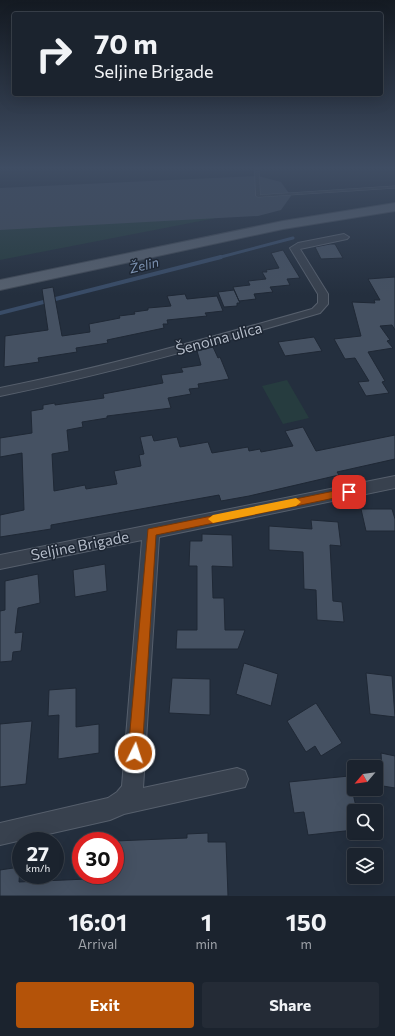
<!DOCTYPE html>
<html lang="en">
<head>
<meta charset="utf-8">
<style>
	:root { --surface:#1b232e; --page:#242b36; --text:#f1f3f6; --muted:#a0a4aa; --line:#39404a; --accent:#b45309 }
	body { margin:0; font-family:Commissioner,sans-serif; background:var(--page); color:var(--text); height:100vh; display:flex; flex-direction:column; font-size:15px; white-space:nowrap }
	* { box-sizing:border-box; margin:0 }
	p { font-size:13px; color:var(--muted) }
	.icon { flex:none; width:22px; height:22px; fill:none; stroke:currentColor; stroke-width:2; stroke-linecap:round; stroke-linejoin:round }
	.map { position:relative; height:896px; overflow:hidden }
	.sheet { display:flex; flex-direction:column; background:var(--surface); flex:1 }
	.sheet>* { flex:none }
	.banner { position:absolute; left:12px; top:12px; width:371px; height:84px; border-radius:4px; box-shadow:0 4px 16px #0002,0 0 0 1px var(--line); background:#1b232e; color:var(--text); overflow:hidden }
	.needle { width:26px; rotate:241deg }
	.tools { position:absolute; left:347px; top:760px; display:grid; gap:8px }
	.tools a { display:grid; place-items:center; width:36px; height:36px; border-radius:4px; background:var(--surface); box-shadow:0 4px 16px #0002,0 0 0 1px var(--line); font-size:20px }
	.speed { position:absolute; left:12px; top:832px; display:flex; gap:8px; font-size:20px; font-weight:700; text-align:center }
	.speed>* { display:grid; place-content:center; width:52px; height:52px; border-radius:50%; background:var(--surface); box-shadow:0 4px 16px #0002,0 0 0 1px var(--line); line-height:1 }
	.speed small { font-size:10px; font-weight:400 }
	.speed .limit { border:6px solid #d22; background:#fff; color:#111 }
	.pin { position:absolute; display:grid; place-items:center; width:34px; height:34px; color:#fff; margin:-17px; border-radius:8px; box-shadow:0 2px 6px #0006 }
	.me { position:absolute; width:44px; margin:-22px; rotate:4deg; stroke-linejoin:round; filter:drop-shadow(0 0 3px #0008) }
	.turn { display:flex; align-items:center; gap:14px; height:84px; padding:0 16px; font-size:18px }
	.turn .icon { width:52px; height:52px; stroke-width:2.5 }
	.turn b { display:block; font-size:28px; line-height:34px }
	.eta { display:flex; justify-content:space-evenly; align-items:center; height:68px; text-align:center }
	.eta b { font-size:24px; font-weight:700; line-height:28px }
	.primary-button { display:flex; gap:8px; margin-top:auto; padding:8px 16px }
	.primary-button a { flex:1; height:46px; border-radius:4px; background:var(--accent); color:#fff; font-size:16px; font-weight:700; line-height:46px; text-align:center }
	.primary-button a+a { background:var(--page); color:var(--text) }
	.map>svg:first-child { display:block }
</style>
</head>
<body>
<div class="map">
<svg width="395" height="896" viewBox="0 0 395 896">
	<rect width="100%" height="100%" fill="#242f3e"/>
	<path fill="#263c3f" d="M 272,199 L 272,203 L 267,208 L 0,260 L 0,218 Z
		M 287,380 L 309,418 L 283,424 L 262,386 Z"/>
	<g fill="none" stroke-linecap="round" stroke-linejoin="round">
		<path stroke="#394c67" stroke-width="3" d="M 217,258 L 293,238"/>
		<path stroke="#394c67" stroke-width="4" d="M 0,313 L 221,257"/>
		<path fill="#3f4a5a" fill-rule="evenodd" d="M 258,176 L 281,182 L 291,196 L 281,210 L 258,216 L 0,230 L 0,188 Z"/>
	</g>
	<path fill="#455162" stroke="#1f2835" d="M 330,244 L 335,244 L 343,258 L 321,259 L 315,247 Z
		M 283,250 L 300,278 L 287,279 L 290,285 L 270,287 L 273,292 L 254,294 L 256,299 L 239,301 L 233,287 L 250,285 L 248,281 L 266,279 L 262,272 L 267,272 L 266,270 L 279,268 L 271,253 Z
		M 395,277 L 395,330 L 392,325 L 380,326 L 390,340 L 387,341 L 393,348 L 368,352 L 385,381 L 382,382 L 389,393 L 366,396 L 358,382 L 369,381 L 355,358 L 345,359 L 334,339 L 361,336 L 352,302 L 375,303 L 374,300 L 380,300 L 368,279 Z
		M 53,287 L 62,336 L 90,332 L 89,324 L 120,318 L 119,316 L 135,314 L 134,312 L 148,310 L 148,308 L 171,306 L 167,296 L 185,294 L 187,299 L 217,296 L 223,311 L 205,313 L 207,316 L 167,320 L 168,324 L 163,324 L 164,328 L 107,340 L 108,343 L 76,348 L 77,352 L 38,358 L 39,362 L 4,367 L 5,336 L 48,330 L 42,289 Z
		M 234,290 L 240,303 L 237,303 L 237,306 L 224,307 L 218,292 Z
		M 314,337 L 322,351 L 285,356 L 278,342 Z
		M 213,347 L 218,358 L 220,357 L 229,379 L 198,384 L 199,388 L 189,389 L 191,394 L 168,398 L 171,408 L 107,416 L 107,418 L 82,422 L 83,427 L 67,430 L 69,451 L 52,454 L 54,491 L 85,485 L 86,489 L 117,484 L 114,471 L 141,466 L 139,455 L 144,454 L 140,437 L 152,435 L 154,441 L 177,437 L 180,447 L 208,442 L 212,453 L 248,447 L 249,451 L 260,449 L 261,452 L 293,446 L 285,431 L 303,427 L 316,451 L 395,435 L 395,459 L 337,472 L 339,475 L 249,496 L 221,501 L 219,495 L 51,525 L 51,529 L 0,537 L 0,515 L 24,510 L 22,453 L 0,457 L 0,438 L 32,433 L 31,411 L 43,409 L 43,405 L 55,403 L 55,405 L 104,398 L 103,394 L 163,383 L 161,375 L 183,372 L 181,368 L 201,365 L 197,351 Z
		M 361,509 L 392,509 L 395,519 L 395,531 L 366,531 Z
		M 311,520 L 338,522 L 341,546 L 330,545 L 333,601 L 342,602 L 344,622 L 317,620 L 316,590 L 304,589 L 303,552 L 269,550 L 269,526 L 312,529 Z
		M 202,534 L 232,535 L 233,567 L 212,566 L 213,598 L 224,598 L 225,630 L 245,630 L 238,649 L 176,649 L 177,630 L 197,630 L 197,566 L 189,566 L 190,541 L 202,541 Z
		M 105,564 L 107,591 L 75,597 L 73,570 Z
		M 38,574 L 40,603 L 18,608 L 15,633 L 23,632 L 21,651 L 13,652 L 12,661 L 0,662 L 0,611 L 5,610 L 5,581 Z
		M 244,663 L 278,674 L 271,706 L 236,694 Z
		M 366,673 L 392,676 L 395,717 L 370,714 Z
		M 172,678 L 210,679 L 210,715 L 169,713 Z
		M 76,688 L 76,727 L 99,724 L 99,753 L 58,759 L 59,715 L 48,716 L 49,690 Z
		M 316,703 L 342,743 L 321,756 L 315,746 L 306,752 L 287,721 Z
		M 32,721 L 26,784 L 0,787 L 0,724 Z
		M 381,753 L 395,756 L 395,788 L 383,786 Z
		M 349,776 L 357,811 L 354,811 L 354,830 L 308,835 L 304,812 L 294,813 L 289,782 Z
		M 208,833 L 208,842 L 226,842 L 228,896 L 0,896 L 0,870 L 20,867 L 19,882 L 110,878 L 110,875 L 115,875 L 115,841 L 187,838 L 187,834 Z"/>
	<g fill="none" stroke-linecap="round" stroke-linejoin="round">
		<defs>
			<path id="service" d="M 255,169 L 259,169 L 260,195 L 395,186 L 395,188 L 258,197 L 256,196 Z"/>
			<path id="minor" d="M 344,234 L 349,237 L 347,239 L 300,249 L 328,294 L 328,304 L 320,313 C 214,344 108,374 0,396 L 0,388 C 105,367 209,338 312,309 L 318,303 L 318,294 L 290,248 L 298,243 Z
				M 395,476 L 395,488 L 159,537 L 143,788 L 237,768 L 245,771 L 248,779 L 245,787 L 124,814 L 110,820 L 0,845 L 0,823 L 108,798 L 117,792 L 122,786 L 142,540 L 0,569 L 0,555 Z"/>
			<path id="primary" d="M 395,203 L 395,211 L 283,229 L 0,290 L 0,280 L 283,221 Z"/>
		</defs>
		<use href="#service" stroke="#565f6c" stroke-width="1"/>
		<use href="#minor" stroke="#565f6c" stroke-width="2"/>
		<use href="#primary" stroke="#414a57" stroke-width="2"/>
		<use href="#service" fill="#38414e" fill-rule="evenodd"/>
		<use href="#minor" fill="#38414e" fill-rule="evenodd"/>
		<use href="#primary" fill="#56606e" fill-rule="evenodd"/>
	</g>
	<linearGradient id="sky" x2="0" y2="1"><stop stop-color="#141a22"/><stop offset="0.57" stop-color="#3f4d63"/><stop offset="1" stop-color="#3f4d63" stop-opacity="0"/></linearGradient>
	<rect width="395" height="295" fill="url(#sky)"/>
	<path fill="#b45309" stroke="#753606" d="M 349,488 L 354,492 L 349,495 L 156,535 L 142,753 L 140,758 L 135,760 L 130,758 L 128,753 L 148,529 Z"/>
	<path fill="#f59e0b" d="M 296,498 L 301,502 L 296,506 L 213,523 L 208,519 L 213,515 Z"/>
	<g text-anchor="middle" stroke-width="3" stroke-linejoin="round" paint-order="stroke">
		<g font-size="13" font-style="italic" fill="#7c92b1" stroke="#1d2633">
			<text transform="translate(144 265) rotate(-14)" y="5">Želin</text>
		</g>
		<g font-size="15" fill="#b4bcc9" stroke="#1d2633">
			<text transform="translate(219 339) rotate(-15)" y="5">Šenoina ulica</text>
			<text transform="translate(80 546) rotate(-11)" y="5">Seljine Brigade</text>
		</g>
	</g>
</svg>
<div class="tools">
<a><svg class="needle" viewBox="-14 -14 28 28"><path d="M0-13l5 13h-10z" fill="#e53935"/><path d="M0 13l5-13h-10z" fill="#a0a4aa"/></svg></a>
<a><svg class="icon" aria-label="search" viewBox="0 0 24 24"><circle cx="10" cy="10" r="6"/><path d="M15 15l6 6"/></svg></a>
<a><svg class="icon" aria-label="layers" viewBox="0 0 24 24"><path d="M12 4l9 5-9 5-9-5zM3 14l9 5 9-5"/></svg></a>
</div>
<div class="speed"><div>27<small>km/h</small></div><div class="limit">30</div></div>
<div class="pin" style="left:349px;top:492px;background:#d93025"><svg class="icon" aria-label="arrive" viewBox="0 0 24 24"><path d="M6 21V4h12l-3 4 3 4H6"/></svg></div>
<svg class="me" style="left:135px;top:753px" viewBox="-20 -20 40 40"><circle r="17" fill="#b45309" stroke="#fff" stroke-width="3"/><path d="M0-11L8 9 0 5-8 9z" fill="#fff"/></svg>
<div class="banner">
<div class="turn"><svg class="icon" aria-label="right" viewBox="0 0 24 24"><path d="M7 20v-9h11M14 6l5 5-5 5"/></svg><div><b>70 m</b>Seljine Brigade</div></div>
</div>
</div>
<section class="sheet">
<div class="eta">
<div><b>16:01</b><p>Arrival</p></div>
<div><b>1</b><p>min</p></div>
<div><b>150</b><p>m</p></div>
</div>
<div class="primary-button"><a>Exit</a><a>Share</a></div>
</section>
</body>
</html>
